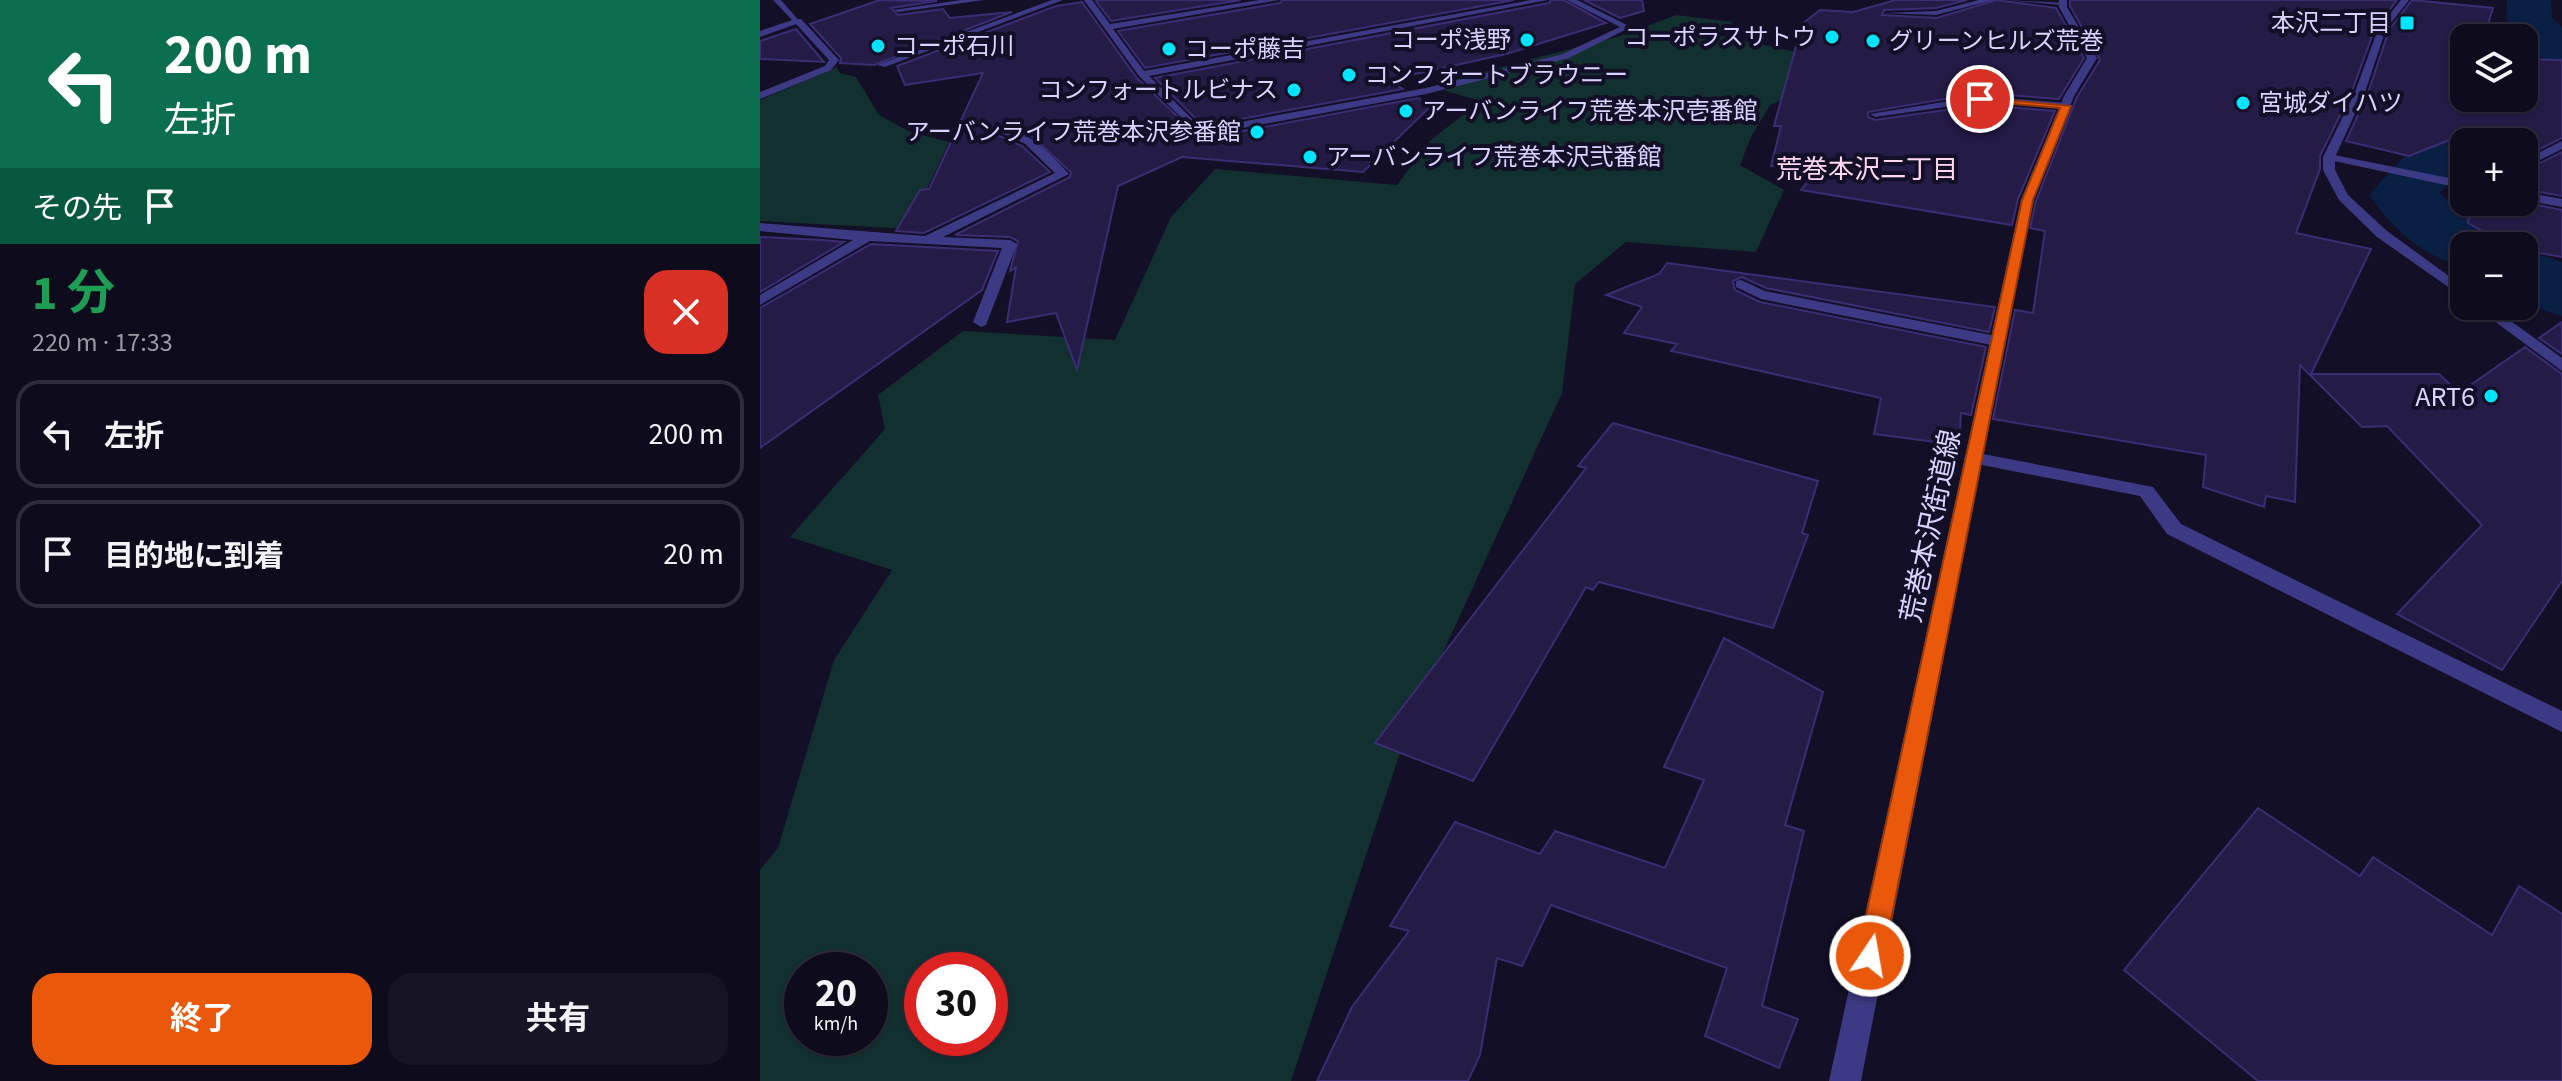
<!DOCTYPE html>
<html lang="ja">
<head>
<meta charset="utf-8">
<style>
	:root { --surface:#0e0b1c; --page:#171425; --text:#f1f3f6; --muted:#9b9ba3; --line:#2e2b3b; --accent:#ea580c }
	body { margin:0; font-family:"Source Sans 3","Noto Sans JP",sans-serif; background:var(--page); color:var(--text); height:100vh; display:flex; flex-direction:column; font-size:30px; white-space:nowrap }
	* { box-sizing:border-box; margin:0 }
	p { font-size:26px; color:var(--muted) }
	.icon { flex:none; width:44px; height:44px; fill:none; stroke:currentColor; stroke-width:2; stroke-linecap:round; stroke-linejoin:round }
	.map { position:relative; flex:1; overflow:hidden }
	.drawer { display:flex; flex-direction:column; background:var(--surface); width:760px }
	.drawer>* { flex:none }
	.top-card { background:#0b6e4f; color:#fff; overflow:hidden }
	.tools { position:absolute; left:1690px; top:24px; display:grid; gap:16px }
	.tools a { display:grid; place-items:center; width:88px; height:88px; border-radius:16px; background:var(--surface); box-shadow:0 2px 6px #0004,0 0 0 2px var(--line); font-size:40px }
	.speed { position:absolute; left:24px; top:952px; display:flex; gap:16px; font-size:40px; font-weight:700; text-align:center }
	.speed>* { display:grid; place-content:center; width:104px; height:104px; border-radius:50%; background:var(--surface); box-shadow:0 2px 6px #0004,0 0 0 2px var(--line); line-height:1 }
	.speed small { font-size:20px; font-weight:400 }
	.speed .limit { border:12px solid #d22; background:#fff; color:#111 }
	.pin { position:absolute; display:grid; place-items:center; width:68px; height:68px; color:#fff; margin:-34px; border:4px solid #fff; border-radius:50%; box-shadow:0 2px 8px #0007 }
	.me { position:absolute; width:88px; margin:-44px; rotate:12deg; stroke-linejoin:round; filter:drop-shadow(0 0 6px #0008) }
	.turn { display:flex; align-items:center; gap:28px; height:168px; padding:0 32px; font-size:36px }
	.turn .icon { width:104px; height:104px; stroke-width:2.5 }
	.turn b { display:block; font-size:56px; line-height:68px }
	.then { display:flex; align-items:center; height:76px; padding:0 32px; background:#0003; gap:16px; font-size:30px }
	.round { display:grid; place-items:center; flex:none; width:84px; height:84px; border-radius:24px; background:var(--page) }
	.head { display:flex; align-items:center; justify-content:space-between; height:136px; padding:0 32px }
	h1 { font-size:48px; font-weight:700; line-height:60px; color:#1e9e55 }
	.button { display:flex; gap:16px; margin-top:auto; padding:16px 32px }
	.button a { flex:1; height:92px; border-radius:24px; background:var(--accent); color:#fff; font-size:32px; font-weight:700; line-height:92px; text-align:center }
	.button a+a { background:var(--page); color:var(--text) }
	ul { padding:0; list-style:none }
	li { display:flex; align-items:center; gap:24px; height:108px; margin:0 16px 12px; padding:0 16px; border:4px solid var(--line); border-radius:24px }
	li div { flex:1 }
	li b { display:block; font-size:30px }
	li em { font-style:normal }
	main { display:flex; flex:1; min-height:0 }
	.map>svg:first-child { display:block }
</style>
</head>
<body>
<main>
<section class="drawer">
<div class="top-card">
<div class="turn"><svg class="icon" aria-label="left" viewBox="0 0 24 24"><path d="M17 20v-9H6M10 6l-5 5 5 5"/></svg><div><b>200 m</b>左折</div></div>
<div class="then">その先<svg class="icon" aria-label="arrive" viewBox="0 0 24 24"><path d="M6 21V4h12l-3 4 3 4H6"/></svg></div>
</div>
<div class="head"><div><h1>1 分</h1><p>220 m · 17:33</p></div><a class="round" style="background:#d93025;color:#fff"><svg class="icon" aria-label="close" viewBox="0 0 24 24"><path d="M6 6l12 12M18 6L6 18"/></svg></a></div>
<ul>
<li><svg class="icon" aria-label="left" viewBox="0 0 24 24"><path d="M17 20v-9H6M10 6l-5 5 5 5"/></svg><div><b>左折</b></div><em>200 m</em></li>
<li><svg class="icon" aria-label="arrive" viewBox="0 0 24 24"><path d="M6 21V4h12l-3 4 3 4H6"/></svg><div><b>目的地に到着</b></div><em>20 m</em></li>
</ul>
<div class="button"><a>終了</a><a>共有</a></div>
</section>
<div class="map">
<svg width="1802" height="1081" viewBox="0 0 1802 1081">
	<rect width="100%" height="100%" fill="#130f26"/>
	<path fill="#12302f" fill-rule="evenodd" d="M 916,15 L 973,22 L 958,35 L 1093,64 L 1054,87 L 1010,105 L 991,137 L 980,165 L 1024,190 L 996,252 L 866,242 L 815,284 L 802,393 L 648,729 L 531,1081 L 0,1081 L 0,870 L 18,848 L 74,660 L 132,570 L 30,537 L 125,429 L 118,395 L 203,331 L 355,340 L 411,217 L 455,169 L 637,185 L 672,139 L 721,101 L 685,91 L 689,81 L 864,35 ZM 42,970 L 110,970 L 110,1038 L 42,1038 ZM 162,970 L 230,970 L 230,1038 L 162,1038 Z
		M 77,67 L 80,73 L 96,77 L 119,115 L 150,132 L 189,142 L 148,229 L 0,221 L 0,100 Z"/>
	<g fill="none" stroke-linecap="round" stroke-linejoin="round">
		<path fill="#0a1f44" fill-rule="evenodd" d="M 1747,0 L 1791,0 L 1792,18 L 1802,27 L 1802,66 L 1785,61 L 1764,43 L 1764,38 C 1744,35 1746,16 1747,0 Z
			M 1704,134 L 1727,142 L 1704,142 L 1704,173 L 1694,176 L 1680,193 L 1703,215 L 1736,230 L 1747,246 L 1704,246 L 1704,267 C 1662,256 1634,230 1609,195 L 1650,150 Z
			M 1764,250 L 1802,262 L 1802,316 L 1764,304 Z"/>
	</g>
	<path fill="#241b47" stroke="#3b2d73" stroke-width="2" d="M 120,0 L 177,1 L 131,8 L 138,15 L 183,9 L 190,18 L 252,12 L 114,65 L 80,63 L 81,58 L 50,24 Z
		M 340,0 L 481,0 L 351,21 L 336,1 Z
		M 522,0 L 754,0 L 385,68 L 358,31 L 520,3 Z
		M 791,0 L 804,0 L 846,23 L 746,54 L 628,80 L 643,89 L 443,126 L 395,78 L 789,3 Z
		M 824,0 L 882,0 L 884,11 L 860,18 Z
		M 1136,0 L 1207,0 L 1176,8 L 1124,10 L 1122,15 L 1177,18 L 1236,0 L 1296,8 L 1324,58 L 1299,99 L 1220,93 L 1108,112 L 1108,117 L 1115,120 L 1220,105 L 1295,111 L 1258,199 L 1252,225 L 1041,190 L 1058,169 L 1011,166 L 1021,126 L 1014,126 L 1042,24 L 1060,10 L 1093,12 Z
		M 1310,0 L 1637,0 L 1615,28 L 1592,91 L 1560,156 L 1560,169 L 1536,233 L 1611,249 L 1551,374 L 1679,374 L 1699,393 L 1765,347 L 1802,374 L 1802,581 L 1742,670 L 1637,614 L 1722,525 L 1627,426 L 1602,427 L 1540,365 L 1535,502 L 1506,496 L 1504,507 L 1443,487 L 1446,455 L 1233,419 L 1255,310 L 1273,313 L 1285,231 L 1270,228 L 1276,201 L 1317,97 L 1340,60 L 1310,6 Z
		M 1652,0 L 1733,8 L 1724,38 L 1704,38 L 1704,98 L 1764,98 L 1764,59 L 1802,60 L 1802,138 L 1764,157 L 1764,142 L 1718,142 L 1720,128 L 1649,156 L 1586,141 L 1608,93 L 1629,30 Z
		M 322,2 L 377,78 L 441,139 L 658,98 L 671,106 L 603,172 L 422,157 L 358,186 L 317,370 L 296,313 L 247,322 L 256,267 L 250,271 L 258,241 L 250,237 L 195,235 L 310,177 L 311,172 L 268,133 L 247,125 L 234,125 L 235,134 L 262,146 L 290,172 L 164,233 L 136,231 L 160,190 L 169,189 L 223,73 L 145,85 L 137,66 L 296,6 Z
		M 36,29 L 64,62 L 0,59 L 0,41 Z
		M 1802,152 L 1802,196 L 1764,189 L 1764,171 Z
		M 1711,202 L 1762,202 L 1802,210 L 1802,257 L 1764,250 L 1764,246 L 1749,246 L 1708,223 Z
		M 0,237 L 62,240 L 84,242 L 0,292 Z
		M 111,244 L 238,251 L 222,290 L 0,448 L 0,308 Z
		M 907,263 L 1235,307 L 1229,332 L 1006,288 L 982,277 L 973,281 L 975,290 L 1000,302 L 1226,347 L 1211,415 L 1201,413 L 1199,445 L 1114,434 L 1121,398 L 911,351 L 917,344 L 864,333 L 882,307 L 846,295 L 899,274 Z
		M 1802,322 L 1802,354 L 1779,338 Z
		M 853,423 L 1058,481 L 1042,533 L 1048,535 L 1013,628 L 839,582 L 833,590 L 826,587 L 713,781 L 615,743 L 826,468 L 818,466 Z
		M 964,638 L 1063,692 L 1025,825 L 1044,831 L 1002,1006 L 1038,1019 L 1019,1068 L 945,1036 L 967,968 L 791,905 L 762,966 L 737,958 L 720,1055 L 708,1081 L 557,1081 L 592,1007 L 649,931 L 630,926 L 695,822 L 780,854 L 795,831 L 905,868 L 944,780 L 904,767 Z
		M 1498,808 L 1600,876 L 1613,857 L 1732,935 L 1759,886 L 1802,914 L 1802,1081 L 1498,1081 L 1364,970 Z"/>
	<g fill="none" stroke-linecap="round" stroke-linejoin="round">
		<path fill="#3d3a85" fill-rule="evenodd" d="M 13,0 L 21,0 L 41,23 L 35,23 Z
			M 201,0 L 224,0 L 138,12 L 134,10 Z
			M 324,0 L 332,0 L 350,24 L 500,0 L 519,0 L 353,29 L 384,71 L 771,0 L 788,0 L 389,76 L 442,129 L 666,88 L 803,54 L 864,25 L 871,27 L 809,58 L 666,94 L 440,136 L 379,76 Z
			M 1219,0 L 1233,0 L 1176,15 L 1124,13 L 1176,11 Z
			M 1245,0 L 1306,3 L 1302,5 Z
			M 1220,96 L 1306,103 L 1311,106 L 1306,109 L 1220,102 L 1115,117 L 1110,114 Z
			M 236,127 C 264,126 291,154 309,174 L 183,237 L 250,240 L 257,244 L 226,325 L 221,327 L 213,322 L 242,248 L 110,241 L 0,305 L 0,295 L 93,240 L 0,231 L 0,223 L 165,236 L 295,173 L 264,143 L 236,131 Z
			M 1802,141 L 1802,149 L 1764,168 L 1764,160 Z
			M 981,280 L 1005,291 L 1236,336 L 1244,341 L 1236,346 L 1001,299 L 976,287 L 976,281 Z
			M 1213,452 L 1393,487 L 1421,524 L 1802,711 L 1802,732 L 1407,534 L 1380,496 L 1207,462 L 1204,458 L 1207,454 Z"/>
		<path fill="#3d3a85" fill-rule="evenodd" d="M 292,0 L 303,0 L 125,67 L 117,65 Z
			M 807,0 L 817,0 L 871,27 L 864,29 Z
			M 1299,0 L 1307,0 L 1307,7 L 1337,58 L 1314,96 L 1273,200 L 1101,1081 L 1069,1081 L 1261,200 L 1304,96 L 1327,58 L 1299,7 Z
			M 35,19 L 41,19 L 79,60 L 71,70 L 0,99 L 0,92 L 65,66 L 69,60 L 36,24 L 0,37 L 0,31 Z
			M 1569,154 L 1704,181 L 1704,189 L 1565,159 L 1565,155 Z
			M 1764,192 L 1802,199 L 1802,207 L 1764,200 Z"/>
		<path fill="#3d3a85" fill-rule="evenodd" d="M 1641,0 L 1649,0 L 1626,29 L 1605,92 L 1575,157 L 1575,170 L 1588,195 L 1627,231 L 1704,287 L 1704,298 L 1617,237 L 1579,200 L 1563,170 L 1563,157 L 1595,92 L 1618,29 Z
			M 1714,306 L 1730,306 L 1802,358 L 1802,371 Z"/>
	</g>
	<path fill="#ea580c" stroke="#983908" stroke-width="2" d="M 1217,97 L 1311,106 L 1273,200 L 1124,956 L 1120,966 L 1110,970 L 1101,966 L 1097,956 L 1262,200 L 1300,108 L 1220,101 Z"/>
	<g fill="#00e5ff" stroke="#130f26" stroke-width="3">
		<rect x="1639" y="15" width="16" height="16" rx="4"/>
		<circle cx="1072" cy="37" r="8"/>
		<circle cx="767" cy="40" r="8"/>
		<circle cx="1113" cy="41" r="8"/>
		<circle cx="118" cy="46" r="8"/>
		<circle cx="409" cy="49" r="8"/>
		<circle cx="589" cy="75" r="8"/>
		<circle cx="534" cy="90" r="8"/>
		<circle cx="1483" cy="103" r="8"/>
		<circle cx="646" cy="111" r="8"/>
		<circle cx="497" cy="132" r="8"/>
		<circle cx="550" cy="157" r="8"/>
		<circle cx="1731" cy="396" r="8"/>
	</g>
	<g text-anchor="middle" stroke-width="8" stroke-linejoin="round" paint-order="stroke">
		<g font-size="24" fill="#d9d4ff" stroke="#130f26" text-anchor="start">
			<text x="1631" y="31" text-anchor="end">本沢二丁目</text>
			<text x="1056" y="45" text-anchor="end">コーポラスサトウ</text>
			<text x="751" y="48" text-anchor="end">コーポ浅野</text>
			<text x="1129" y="49">グリーンヒルズ荒巻</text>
			<text x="134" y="54">コーポ石川</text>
			<text x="425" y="57">コーポ藤吉</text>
			<text x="605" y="83">コンフォートブラウニー</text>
			<text x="518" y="98" text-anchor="end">コンフォートルビナス</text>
			<text x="1499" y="111">宮城ダイハツ</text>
			<text x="662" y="119">アーバンライフ荒巻本沢壱番館</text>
			<text x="481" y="140" text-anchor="end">アーバンライフ荒巻本沢参番館</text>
			<text x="566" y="165">アーバンライフ荒巻本沢弐番館</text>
		</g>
		<g font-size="26" fill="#ffd6f0" stroke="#130f26">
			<text x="1107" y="178">荒巻本沢二丁目</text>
		</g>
		<g font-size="28" fill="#d9d4ff" stroke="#130f26" text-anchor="end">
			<text x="1715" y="406">ART6</text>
		</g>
		<g font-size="28" fill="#d9d4ff" stroke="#130f26">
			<text transform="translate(1170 526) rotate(-78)" y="10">荒巻本沢街道線</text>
		</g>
	</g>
</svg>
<div class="tools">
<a><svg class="icon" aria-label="layers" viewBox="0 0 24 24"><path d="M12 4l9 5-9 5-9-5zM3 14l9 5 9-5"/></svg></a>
<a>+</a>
<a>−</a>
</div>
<div class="speed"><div>20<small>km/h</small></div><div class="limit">30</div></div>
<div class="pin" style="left:1220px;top:99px;background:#d93025"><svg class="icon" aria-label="arrive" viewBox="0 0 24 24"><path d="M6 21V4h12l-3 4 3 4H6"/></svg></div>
<svg class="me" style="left:1110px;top:956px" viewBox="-20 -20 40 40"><circle r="17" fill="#ea580c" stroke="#fff" stroke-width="3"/><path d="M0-11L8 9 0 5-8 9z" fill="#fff"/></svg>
</div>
</main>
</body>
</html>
